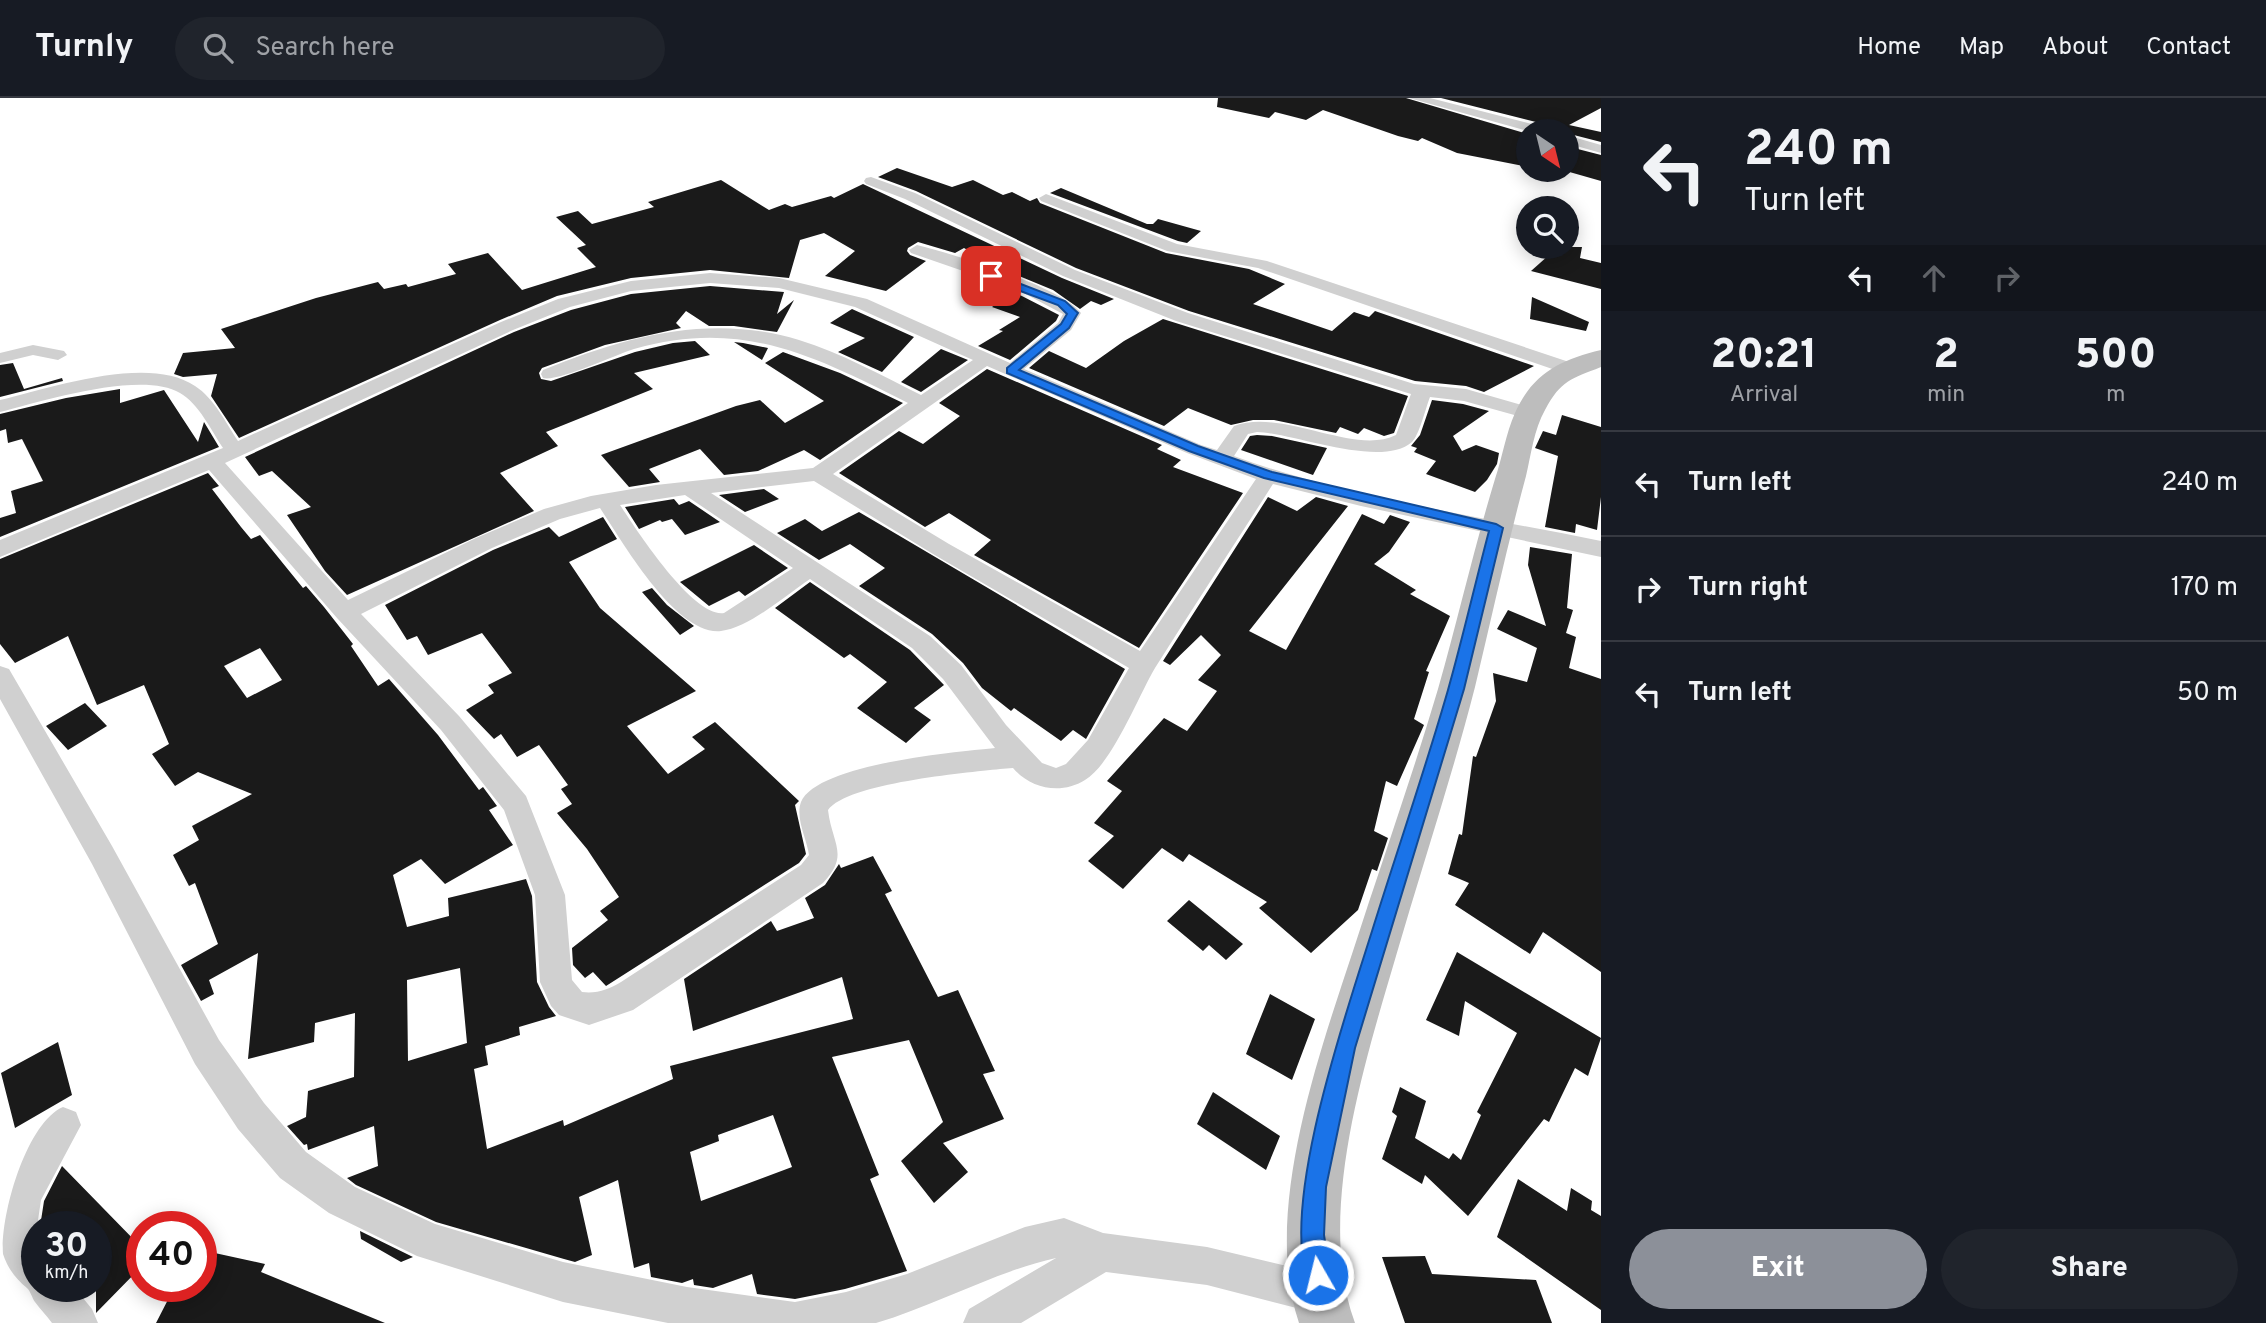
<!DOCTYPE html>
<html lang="en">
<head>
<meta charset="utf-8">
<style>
	:root { --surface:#171b24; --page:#20242c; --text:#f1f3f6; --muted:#9ea1a6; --line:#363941; --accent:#8c9099 }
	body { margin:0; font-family:Overpass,sans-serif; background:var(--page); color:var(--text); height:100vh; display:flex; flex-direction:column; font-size:26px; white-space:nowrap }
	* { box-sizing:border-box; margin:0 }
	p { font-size:23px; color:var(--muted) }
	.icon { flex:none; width:38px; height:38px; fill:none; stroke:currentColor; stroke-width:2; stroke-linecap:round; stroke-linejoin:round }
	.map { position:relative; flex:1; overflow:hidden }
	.details { display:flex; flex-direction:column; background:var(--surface); width:665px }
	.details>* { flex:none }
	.guide { background:#171b24; color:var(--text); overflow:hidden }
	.needle { width:46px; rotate:145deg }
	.tools { position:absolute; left:1516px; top:21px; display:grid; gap:14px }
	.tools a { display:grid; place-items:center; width:63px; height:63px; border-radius:50%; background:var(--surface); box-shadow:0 4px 18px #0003; font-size:35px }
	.speed { position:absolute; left:21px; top:1113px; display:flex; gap:14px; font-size:35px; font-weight:700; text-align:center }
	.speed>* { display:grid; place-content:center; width:91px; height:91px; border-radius:50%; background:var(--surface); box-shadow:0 4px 18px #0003; line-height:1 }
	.speed small { font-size:18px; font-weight:400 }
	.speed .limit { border:10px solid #d22; background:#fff; color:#111 }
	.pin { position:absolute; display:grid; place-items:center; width:60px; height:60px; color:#fff; margin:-30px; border-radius:14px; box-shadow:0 4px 10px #0006 }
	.me { position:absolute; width:77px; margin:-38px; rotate:352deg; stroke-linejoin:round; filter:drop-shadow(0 0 5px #0008) }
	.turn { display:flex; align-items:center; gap:24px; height:147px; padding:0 28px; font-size:32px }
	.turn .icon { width:91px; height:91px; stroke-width:2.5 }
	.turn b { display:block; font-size:49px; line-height:60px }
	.lanes { display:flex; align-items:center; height:66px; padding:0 28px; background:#0003; justify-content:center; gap:35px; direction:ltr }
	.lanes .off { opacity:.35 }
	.eta { display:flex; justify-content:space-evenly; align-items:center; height:119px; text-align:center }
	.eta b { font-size:42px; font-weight:800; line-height:49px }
	.primary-button { display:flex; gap:14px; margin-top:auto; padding:14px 28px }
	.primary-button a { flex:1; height:80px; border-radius:42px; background:var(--accent); color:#fff; font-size:28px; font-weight:800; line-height:80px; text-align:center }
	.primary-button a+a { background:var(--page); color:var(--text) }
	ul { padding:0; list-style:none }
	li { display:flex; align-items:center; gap:21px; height:105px; padding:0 28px; border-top:2px solid var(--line) }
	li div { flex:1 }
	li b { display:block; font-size:26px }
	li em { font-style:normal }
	header { display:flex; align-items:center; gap:42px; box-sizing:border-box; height:98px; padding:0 35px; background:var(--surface); border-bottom:2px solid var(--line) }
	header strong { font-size:33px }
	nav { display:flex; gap:38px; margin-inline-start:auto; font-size:24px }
	.search { width:490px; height:63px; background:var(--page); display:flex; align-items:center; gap:18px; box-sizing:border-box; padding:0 24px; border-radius:38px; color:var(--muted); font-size:26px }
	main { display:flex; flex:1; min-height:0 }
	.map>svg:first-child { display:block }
</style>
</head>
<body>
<header>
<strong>Turnly</strong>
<div class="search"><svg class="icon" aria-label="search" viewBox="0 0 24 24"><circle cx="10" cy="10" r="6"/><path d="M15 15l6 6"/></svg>Search here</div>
<nav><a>Home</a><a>Map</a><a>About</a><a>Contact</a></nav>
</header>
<main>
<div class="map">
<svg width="1601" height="1225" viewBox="0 0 1601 1225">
	<rect width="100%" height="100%" fill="#fff"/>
	<path fill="#1a1a1a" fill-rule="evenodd" d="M 1218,0 L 1406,0 L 1528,36 L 1528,69 L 1457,55 L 1422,40 L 1418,43 L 1398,38 L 1323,12 L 1306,22 L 1275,14 L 1269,20 L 1217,9 Z
		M 1441,0 L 1601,0 L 1601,10 L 1569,27 L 1601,34 L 1601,44 L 1566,35 L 1566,28 L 1552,33 L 1548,27 Z
		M 1566,48 L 1601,57 L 1601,83 L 1566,73 Z
		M 897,70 L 952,89 L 973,82 L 1003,97 L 1012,94 L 1030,103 L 1037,100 L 1040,105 L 1166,155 L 1249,171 L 1285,186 L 1253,206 L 1332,233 L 1354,214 L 1369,219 L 1375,213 L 1534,268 L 1484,294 L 1466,288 L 1415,283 L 1189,213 L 1076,170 L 916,93 L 878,79 Z
		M 721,82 L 769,112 L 785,106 L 792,109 L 831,98 L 834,100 L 863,86 L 1062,180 L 1114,201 L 1101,207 L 1091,203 L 1080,211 L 1053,192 L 995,168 L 964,150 L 955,155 L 918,144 L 908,150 L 907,153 L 910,157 L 926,163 L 886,193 L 825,178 L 855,153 L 824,135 L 800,142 L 789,180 L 710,172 L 631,180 L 557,198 L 500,222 L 239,340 L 211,298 L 217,276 L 183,279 L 174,276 L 183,255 L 235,250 L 221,231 L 316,200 L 378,184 L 384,191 L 406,186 L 408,189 L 456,176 L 448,166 L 488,155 L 522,192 L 596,169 L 577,150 L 586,147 L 556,119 L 578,113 L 592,126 L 654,109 L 648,104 Z
		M 1061,90 L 1147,126 L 1153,126 L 1158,121 L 1201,133 L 1187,145 L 1178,143 L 1050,95 Z
		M 1558,149 L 1582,149 L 1580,160 L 1601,165 L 1601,191 L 1531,173 Z
		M 710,188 L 784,194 L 777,216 L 794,202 L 777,234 L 734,228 L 709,228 L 686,213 L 676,225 L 681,230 L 605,247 L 542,270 L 539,275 L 541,281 L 551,283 L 635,254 L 673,245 L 695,243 L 710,257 L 634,275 L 653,291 L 546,334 L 558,348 L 500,375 L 534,413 L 347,497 L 325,473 L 287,417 L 311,409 L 272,373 L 259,378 L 245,359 L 514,234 L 571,212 L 631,196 Z
		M 1012,193 L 1059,217 L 1056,223 L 1010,262 L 978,248 L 1003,233 L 999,232 L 1020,219 L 992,209 Z
		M 1532,199 L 1589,224 L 1586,233 L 1530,221 Z
		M 852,211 L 914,239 L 882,274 L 838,254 L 865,240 L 830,225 Z
		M 1163,221 L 1408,298 L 1394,335 L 1384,338 L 1364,330 L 1358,336 L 1340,329 L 1336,335 L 1274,322 L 1253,322 L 1231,327 L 1188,310 L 1164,328 L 1029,270 L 1049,253 L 1086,270 L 1124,243 Z
		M 734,244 L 743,245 L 768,250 L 762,262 Z
		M 941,251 L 968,262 L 921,294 L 901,284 Z
		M 783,254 L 840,275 L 903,305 L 820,362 L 804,352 L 758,373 L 724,377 L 700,351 L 649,371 L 660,384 L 629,389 L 601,357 L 736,308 L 760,302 L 785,325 L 824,303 L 765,265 Z
		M 13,265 L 24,291 L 62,280 L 63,283 L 0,299 L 0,267 Z
		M 987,271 L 1162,347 L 1157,351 L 1181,362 L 1173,369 L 1243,395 L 1139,550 L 974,457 L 991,442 L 949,415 L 925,429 L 839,375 L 899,333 L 923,346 L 960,318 L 939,305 Z
		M 120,291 L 120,305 L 164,292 L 198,344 L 204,324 L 219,349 L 0,439 L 0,420 L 16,415 L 11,393 L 43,383 L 22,341 L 8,345 L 6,331 L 0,333 L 0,316 L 66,300 Z
		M 1432,302 L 1463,306 L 1489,313 L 1453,338 L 1462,353 L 1476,347 L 1499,355 L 1497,366 L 1487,382 L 1475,394 L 1426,376 L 1436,363 L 1414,354 L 1417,350 L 1411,348 L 1420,337 Z
		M 1562,317 L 1601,329 L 1601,399 L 1597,432 L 1576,426 L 1575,435 L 1545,429 L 1558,358 L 1535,350 L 1543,333 L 1556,337 Z
		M 1257,337 L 1272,338 L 1327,350 L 1313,377 L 1241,352 L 1250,338 Z
		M 208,375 L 219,388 L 212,391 L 241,429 L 251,441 L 260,437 L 303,490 L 306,488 L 324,509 L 353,546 L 351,548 L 378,588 L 389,581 L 438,637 L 479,692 L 483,689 L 497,708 L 489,712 L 513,747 L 445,786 L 421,761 L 393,777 L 407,829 L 449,818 L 448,800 L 526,781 L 532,798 L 537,884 L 549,909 L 556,918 L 519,929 L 520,937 L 485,948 L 488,967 L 474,971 L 487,1051 L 563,1022 L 564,1028 L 673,981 L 670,968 L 853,921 L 842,879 L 693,933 L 684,881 L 771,823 L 777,833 L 814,820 L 805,800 L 825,787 L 839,766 L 841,770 L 873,758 L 892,793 L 885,796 L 938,899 L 958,892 L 995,973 L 983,976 L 1004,1021 L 943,1045 L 968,1074 L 934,1105 L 901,1063 L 943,1024 L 909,942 L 832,959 L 879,1077 L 870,1081 L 907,1173 L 845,1191 L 795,1201 L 757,1196 L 752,1176 L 713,1190 L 694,1187 L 693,1181 L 682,1185 L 651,1179 L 649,1165 L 634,1170 L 618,1082 L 579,1099 L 592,1157 L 575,1164 L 564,1161 L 436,1124 L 356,1087 L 347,1080 L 378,1068 L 374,1028 L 308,1052 L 307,1046 L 304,1047 L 287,1028 L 306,1019 L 308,993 L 354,979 L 355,915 L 315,925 L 314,944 L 248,961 L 258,855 L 209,882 L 214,896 L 201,903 L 181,867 L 218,846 L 195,785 L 189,788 L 173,757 L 199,742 L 192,728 L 252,696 L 198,674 L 175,688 L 152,656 L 169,646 L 144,587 L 97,607 L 68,538 L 15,565 L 0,546 L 0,461 ZM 260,550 L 282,582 L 247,600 L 224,568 ZM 460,870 L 467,945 L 408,963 L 407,882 ZM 773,1017 L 792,1069 L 701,1103 L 690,1054 L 719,1043 L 718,1037 Z
		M 764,391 L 779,401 L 745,414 L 719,397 Z
		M 1268,399 L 1297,413 L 1316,399 L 1348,408 L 1249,533 L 1286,552 L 1362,416 L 1384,426 L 1390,417 L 1410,424 L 1389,454 L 1374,466 L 1416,492 L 1410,496 L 1450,518 L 1426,573 L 1429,574 L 1414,621 L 1424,627 L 1397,688 L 1386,683 L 1374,733 L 1388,740 L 1377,773 L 1372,771 L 1358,812 L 1311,855 L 1259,810 L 1267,804 L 1189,756 L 1183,764 L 1162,750 L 1123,791 L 1088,763 L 1114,738 L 1094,725 L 1122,693 L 1107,683 L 1164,620 L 1187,633 L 1217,593 L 1198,582 L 1221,557 L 1201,537 L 1170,567 L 1163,563 Z
		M 674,401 L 679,407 L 689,403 L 720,424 L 685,437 L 672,421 L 662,424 L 660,422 L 639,431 L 625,409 Z
		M 859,414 L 1125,571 L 1086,641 L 1073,632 L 1061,643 L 1014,610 L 1011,613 L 982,590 L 963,565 L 932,536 L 859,488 L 885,470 L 850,446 L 819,462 L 777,435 L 805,421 L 822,433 Z
		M 603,419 L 617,441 L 569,464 L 600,510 L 696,593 L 627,628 L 668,676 L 705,651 L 692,639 L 715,624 L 799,703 L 795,707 L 806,756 L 799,765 L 606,888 L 593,874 L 585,880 L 573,867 L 572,850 L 608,822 L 600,813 L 619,799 L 587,751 L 557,715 L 572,706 L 561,691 L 568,687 L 539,647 L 517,659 L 501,636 L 494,641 L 466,612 L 494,595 L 488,587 L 512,575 L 482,535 L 428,557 L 417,538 L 407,542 L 385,507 L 493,452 L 549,429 L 559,439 Z
		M 754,447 L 788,470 L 745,498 L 739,493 L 709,508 L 680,484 Z
		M 1530,449 L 1572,456 L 1567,510 L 1573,512 L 1566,535 L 1576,539 L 1569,570 L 1601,581 L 1601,874 L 1543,834 L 1530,856 L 1455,807 L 1469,785 L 1448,776 L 1459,736 L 1462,737 L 1473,658 L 1476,659 L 1496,603 L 1493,575 L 1527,584 L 1537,550 L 1497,531 L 1508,512 L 1546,528 L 1528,467 Z
		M 810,484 L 910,552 L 944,587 L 914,610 L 931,622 L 906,645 L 857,610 L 887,584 L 850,556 L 844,560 L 775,510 Z
		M 652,490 L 667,507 L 694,528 L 680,537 L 642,494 Z
		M 85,605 L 107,628 L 68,652 L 46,628 Z
		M 1189,802 L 1243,846 L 1226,862 L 1209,847 L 1203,853 L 1167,823 Z
		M 1457,854 L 1601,940 L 1588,978 L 1575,970 L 1549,1024 L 1544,1021 L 1468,1118 L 1425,1077 L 1422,1086 L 1382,1061 L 1397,1018 L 1392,1014 L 1400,989 L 1426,1003 L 1415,1040 L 1449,1061 L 1453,1055 L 1461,1062 L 1481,1017 L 1477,1014 L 1517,935 L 1465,903 L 1459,938 L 1426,922 Z
		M 1270,896 L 1315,921 L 1292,982 L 1246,956 Z
		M 58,944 L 72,997 L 15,1030 L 1,975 Z
		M 1213,994 L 1280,1038 L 1266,1072 L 1197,1026 Z
		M 62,1068 L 142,1150 L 142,1168 L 96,1215 L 96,1129 L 40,1129 L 44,1103 Z
		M 1518,1081 L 1567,1113 L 1571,1090 L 1592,1103 L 1591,1112 L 1601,1118 L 1601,1212 L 1497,1139 Z
		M 360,1133 L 413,1159 L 401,1164 L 361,1141 Z
		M 201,1152 L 265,1166 L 261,1174 L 385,1225 L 156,1225 L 175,1188 L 201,1188 Z
		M 1425,1158 L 1432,1176 L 1536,1182 L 1552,1225 L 1405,1225 L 1382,1159 Z"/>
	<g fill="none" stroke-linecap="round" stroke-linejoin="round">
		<path fill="#d0d0d0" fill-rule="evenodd" d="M 1409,0 L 1430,0 L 1547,30 L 1549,33 L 1528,33 Z
			M 1566,37 L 1601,47 L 1601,55 L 1566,45 Z
			M 871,79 L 915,95 L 1075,172 L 1188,215 L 1414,286 L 1466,291 L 1536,311 L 1539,315 L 1536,319 L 1529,321 L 1464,303 L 1430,299 C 1426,309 1419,338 1412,344 C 1381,371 1293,335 1257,334 L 1248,336 L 1234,358 C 1351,401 1479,418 1601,443 L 1601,459 L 1361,408 L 1273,386 C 1234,447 1194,508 1155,570 C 1138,599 1112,666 1085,682 C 1061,697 1031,691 1013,670 L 1000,671 C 964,675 848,685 828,712 C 832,746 850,757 823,785 L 633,912 L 589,927 L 559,917 L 551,908 L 540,884 L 535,797 L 504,712 L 441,632 L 337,520 L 209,372 L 0,459 L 0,442 L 223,350 C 211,332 199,306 180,295 C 142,272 43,303 0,314 L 0,302 C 50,290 149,256 195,288 C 214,300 226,325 238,343 L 501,224 L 558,201 L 631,183 L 710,175 L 779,180 L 867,201 L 1010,265 L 1058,225 L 1063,216 L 1018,192 L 911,155 L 909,152 L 917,147 C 953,156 1060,188 1081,215 L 1071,232 L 1024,271 L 1201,347 L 1217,352 L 1234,328 C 1283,310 1354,358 1396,337 L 1411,296 L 1176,223 L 1063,178 L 905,101 L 866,86 L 864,83 L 866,80 ZM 710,185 L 779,190 L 855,209 L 973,262 L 921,297 C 881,277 841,255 799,242 C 711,215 626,238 543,272 L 541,276 L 543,280 C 558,284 615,257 634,251 C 742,220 814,258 908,305 L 813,370 L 656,387 L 591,398 L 544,411 L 476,440 L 348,502 L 225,365 L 513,232 L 570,209 L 631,193 ZM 987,268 L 1187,355 L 1256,381 L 1140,553 L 949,446 L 833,376 ZM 814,383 L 933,456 L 1129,570 L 1088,642 L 1066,666 L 1056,670 L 1042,665 L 1006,627 L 961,567 L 930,538 L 711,395 ZM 685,397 L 793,470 L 724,515 C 693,520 636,431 620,407 ZM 600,410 C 622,443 676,538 721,533 C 749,530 786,497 810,481 L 912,550 L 943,581 L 995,650 C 956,654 817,666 801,704 C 795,720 807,741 809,757 L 801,767 L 621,884 C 609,891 597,896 582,894 L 572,882 L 565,797 L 526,698 L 459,618 L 361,516 L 492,450 L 560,421 Z
			M 1046,96 L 1177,146 L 1267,163 L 1578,267 L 1580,271 L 1578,275 L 1564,275 L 1258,170 L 1167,153 L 1041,103 L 1039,100 Z
			M 33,247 L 64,253 L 67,257 L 58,262 L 33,257 L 0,265 L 0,255 Z
			M 0,568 L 9,571 L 112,748 L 219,942 L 264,1005 L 306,1054 L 355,1089 L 435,1126 L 563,1164 L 687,1189 L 795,1204 L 846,1194 L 907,1176 L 1025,1129 L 1064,1120 L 1103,1135 L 1207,1149 L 1320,1176 L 1334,1182 L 1340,1196 L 1334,1210 L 1320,1216 L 1207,1187 L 1106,1174 L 1021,1225 L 963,1225 L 969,1211 L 1056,1160 C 994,1174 937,1207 876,1225 L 668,1225 L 563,1204 L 417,1158 L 329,1115 L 280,1080 L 238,1031 L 195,966 L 92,766 L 0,601 Z
			M 63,1009 L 76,1014 L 81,1027 L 41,1102 L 37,1129 L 37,1188 L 73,1188 L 92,1211 L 98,1225 L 52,1225 C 47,1218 40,1211 35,1204 C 32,1200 31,1194 27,1190 C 16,1181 8,1171 3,1156 C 0,1118 26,1025 63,1009 Z"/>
		<path fill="#bdbdbd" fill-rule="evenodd" d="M 1601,252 L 1601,269 C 1571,281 1561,282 1545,312 C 1534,331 1531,357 1526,378 C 1507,448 1492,518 1475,589 C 1452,679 1422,768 1396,858 C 1365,964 1315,1118 1355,1225 L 1299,1225 C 1262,1116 1318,959 1353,853 C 1381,766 1412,679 1438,591 C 1458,521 1474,450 1495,381 C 1502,360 1506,335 1515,315 C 1533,275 1560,262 1601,252 Z"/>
	</g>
	<path fill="#1a73e8" stroke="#114b97" stroke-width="2" d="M 988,176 L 995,176 L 1065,203 L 1078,215 L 1069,230 L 1019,272 L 1198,348 L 1272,374 L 1496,426 L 1503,430 L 1464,591 L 1355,950 L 1326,1089 L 1324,1137 L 1330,1177 L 1326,1185 L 1318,1188 L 1309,1185 C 1278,1109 1348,910 1373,830 C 1398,750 1425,672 1448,592 C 1463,539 1475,486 1489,433 L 1264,380 L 1189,353 L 1007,275 L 1007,270 L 1061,226 L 1067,216 L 1058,207 L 988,181 Z"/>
</svg>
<div class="tools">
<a><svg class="needle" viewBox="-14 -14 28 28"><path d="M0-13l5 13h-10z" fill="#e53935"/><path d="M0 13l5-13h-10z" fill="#9ea1a6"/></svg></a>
<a><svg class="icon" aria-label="search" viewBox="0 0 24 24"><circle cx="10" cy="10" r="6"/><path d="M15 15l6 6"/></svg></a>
</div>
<div class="speed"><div>30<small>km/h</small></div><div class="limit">40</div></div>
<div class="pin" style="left:991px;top:178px;background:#d93025"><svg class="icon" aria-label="arrive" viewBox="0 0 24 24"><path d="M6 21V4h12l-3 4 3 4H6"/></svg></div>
<svg class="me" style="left:1318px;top:1177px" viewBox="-20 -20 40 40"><circle r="17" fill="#1a73e8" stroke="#fff" stroke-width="3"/><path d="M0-11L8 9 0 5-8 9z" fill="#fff"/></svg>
</div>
<section class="details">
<div class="guide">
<div class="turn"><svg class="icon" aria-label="left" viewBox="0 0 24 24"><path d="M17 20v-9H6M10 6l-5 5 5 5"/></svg><div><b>240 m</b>Turn left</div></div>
<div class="lanes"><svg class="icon" aria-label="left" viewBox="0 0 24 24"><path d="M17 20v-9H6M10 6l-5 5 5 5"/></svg><svg class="icon off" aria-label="ahead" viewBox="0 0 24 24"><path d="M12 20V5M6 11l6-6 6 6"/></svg><svg class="icon off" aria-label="right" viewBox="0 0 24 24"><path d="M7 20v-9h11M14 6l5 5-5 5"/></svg></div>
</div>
<div class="eta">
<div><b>20:21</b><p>Arrival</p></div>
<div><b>2</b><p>min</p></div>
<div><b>500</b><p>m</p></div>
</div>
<ul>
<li><svg class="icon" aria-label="left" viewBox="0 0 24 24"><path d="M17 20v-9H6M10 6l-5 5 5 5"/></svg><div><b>Turn left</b></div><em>240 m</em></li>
<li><svg class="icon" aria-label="right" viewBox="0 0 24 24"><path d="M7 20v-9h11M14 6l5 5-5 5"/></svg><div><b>Turn right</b></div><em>170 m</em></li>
<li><svg class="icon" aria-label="left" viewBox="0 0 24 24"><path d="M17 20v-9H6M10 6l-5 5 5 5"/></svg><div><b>Turn left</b></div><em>50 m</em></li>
</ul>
<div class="primary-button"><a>Exit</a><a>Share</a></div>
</section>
</main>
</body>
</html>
